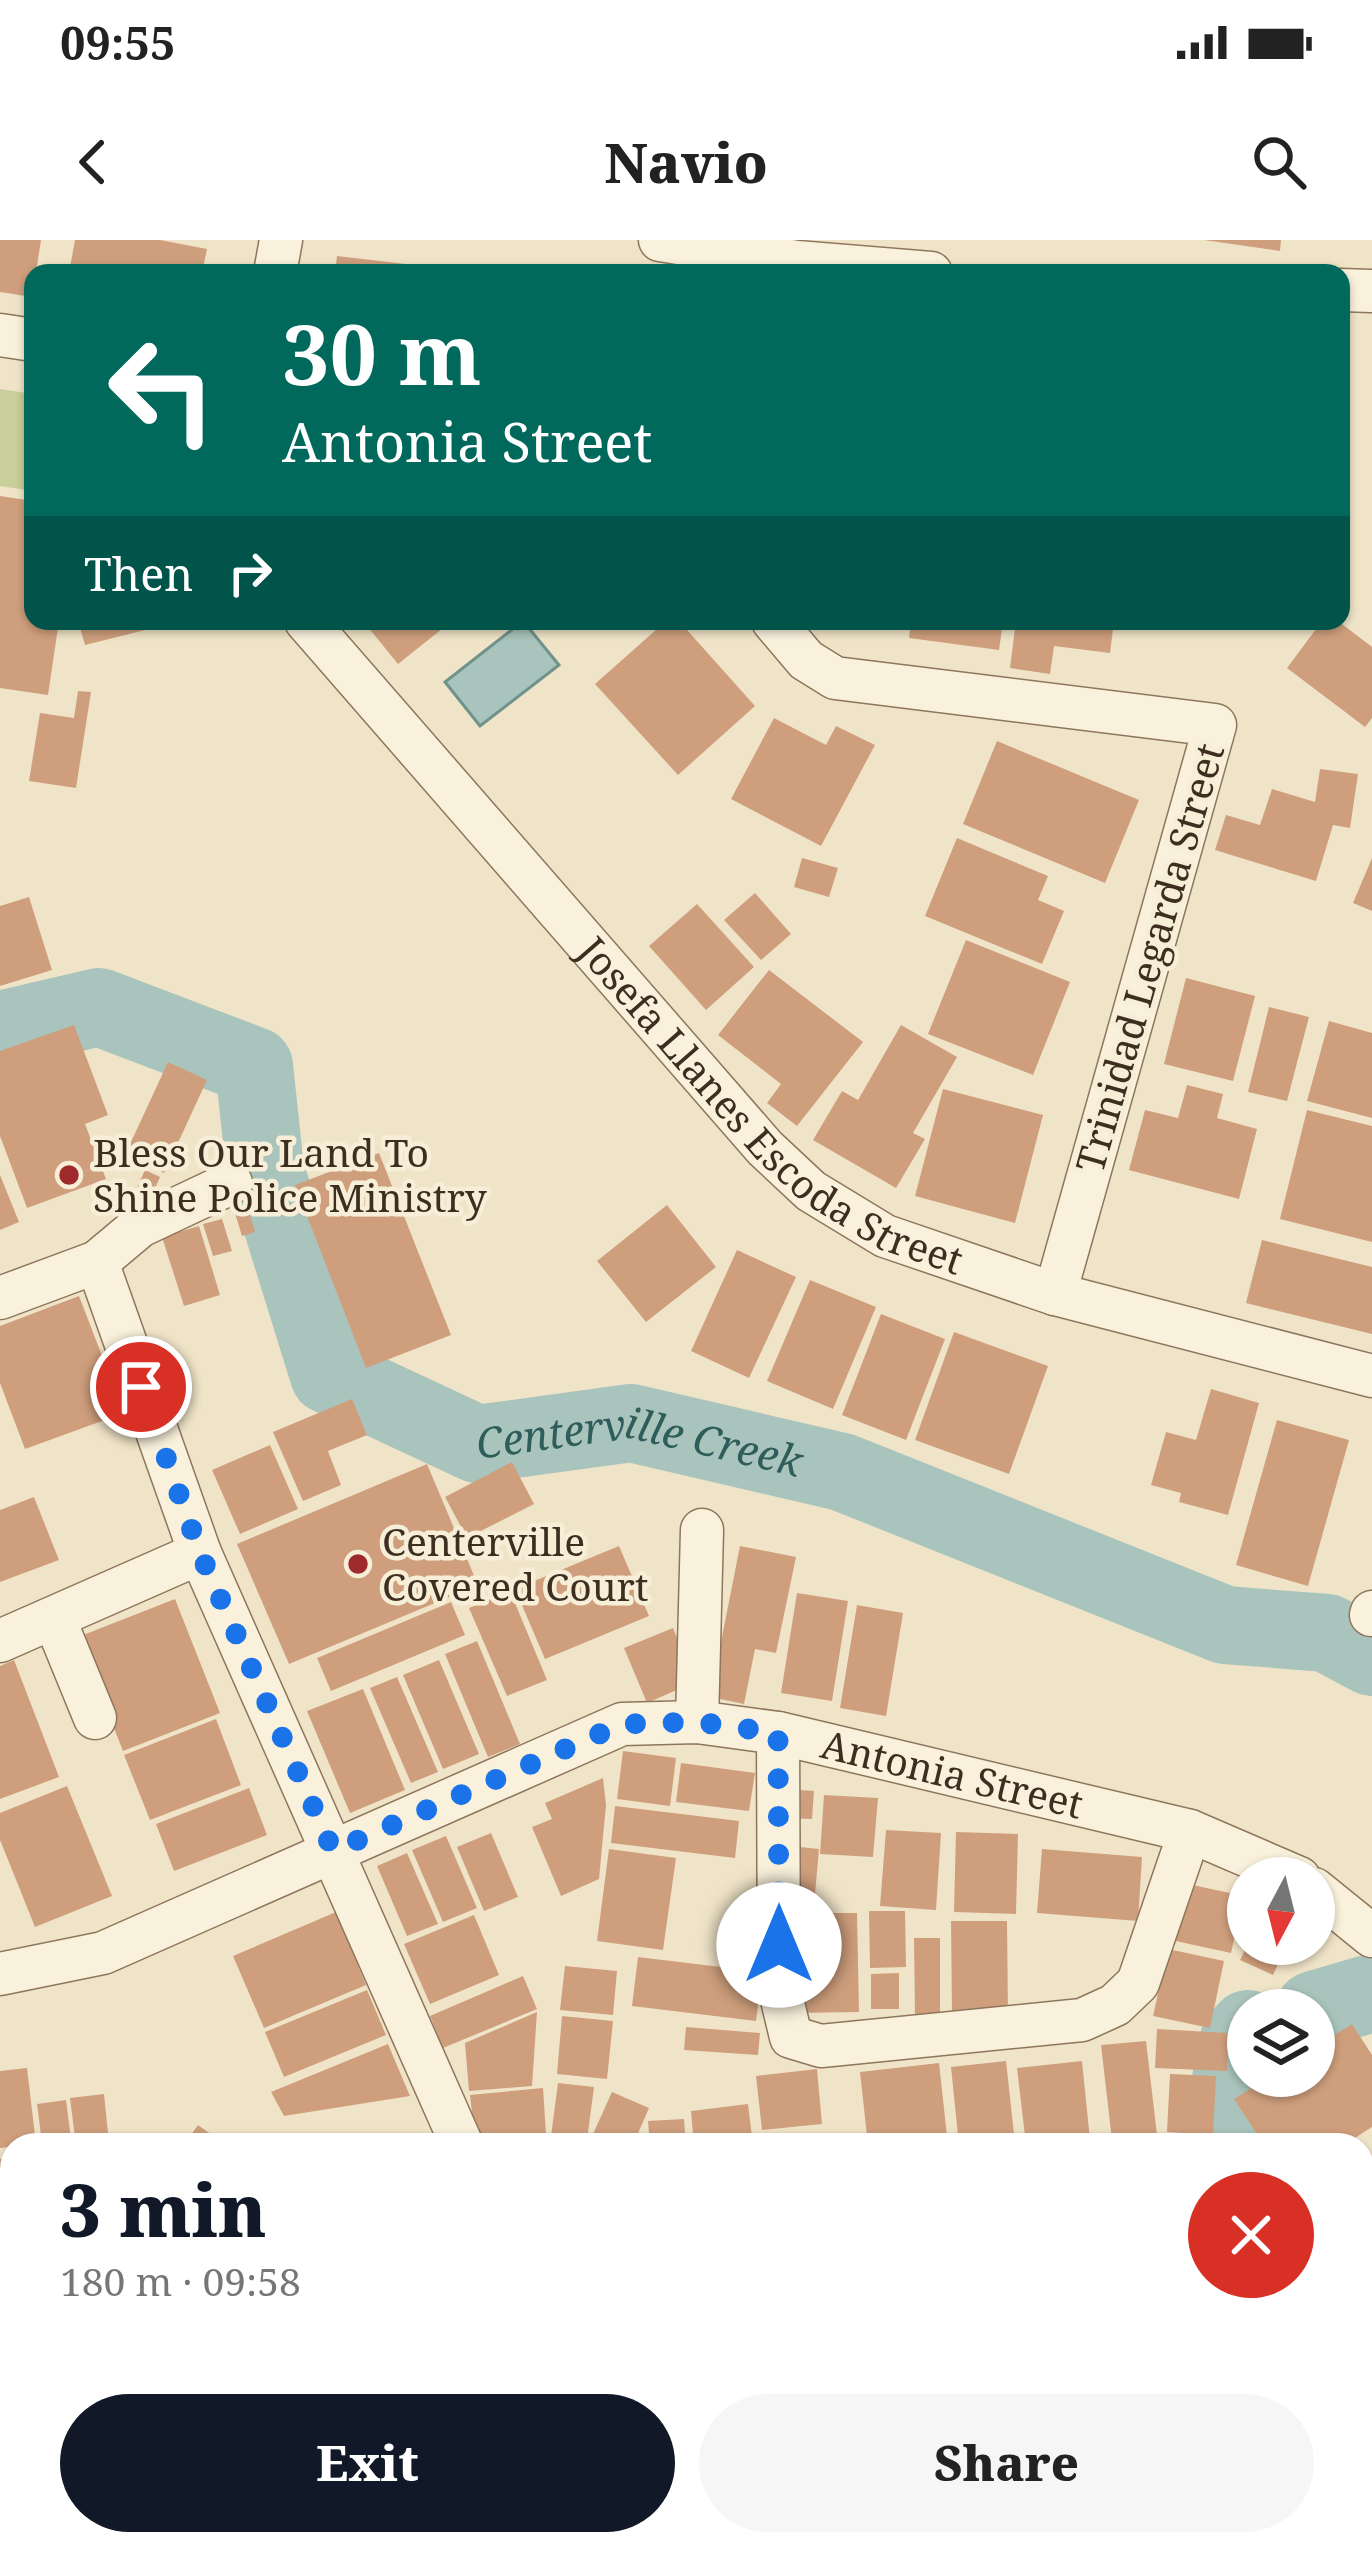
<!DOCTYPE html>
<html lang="en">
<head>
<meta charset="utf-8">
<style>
	:root { --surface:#fff; --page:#f6f6f6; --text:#222; --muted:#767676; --accent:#111827 }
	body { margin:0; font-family:"Noto Serif",serif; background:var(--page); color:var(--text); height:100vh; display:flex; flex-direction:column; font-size:45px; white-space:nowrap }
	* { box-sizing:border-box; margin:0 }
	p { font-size:39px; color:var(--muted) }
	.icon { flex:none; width:66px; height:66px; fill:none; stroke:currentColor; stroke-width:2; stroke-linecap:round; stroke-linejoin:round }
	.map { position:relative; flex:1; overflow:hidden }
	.details { position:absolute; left:0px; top:1893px; width:1374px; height:423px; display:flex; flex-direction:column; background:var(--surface); border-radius:36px 36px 0 0; box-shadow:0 3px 9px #0004 }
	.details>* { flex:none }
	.top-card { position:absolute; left:24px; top:24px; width:1326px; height:366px; border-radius:24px; box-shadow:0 3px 9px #0004; background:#00695c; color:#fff; overflow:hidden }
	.needle { width:78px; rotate:187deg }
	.fabs { position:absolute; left:1227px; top:1617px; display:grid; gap:24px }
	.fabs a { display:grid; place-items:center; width:108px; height:108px; border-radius:50%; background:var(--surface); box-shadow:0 3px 9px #0004; font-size:60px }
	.pin { position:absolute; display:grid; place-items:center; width:102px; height:102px; color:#fff; margin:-51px; border:6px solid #fff; border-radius:50%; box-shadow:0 3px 12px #0007 }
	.me { position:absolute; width:132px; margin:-66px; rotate:0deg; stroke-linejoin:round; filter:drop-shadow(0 0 9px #0008) }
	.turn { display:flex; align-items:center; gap:42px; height:252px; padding:0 60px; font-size:54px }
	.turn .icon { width:156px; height:156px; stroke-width:2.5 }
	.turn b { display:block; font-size:84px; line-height:102px }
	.then { display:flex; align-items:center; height:114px; padding:0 60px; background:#0003; gap:24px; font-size:45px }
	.round { display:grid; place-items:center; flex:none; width:126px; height:126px; border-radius:63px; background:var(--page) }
	.head { display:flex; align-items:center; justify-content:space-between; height:204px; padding:0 60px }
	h1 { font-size:72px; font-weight:800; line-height:90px; color:var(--accent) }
	.action { display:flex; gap:24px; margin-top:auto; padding:24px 60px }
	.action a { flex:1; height:138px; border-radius:72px; background:var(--accent); color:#fff; font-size:48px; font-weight:800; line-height:138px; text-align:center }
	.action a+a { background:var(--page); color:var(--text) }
	.status { display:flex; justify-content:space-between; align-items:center; height:84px; padding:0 60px; background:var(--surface); direction:ltr }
	.status svg { height:33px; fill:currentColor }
	header { display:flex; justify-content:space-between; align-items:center; height:156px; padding:0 60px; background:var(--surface); font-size:54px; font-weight:800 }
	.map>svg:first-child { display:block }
</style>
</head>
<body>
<div class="status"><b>09:55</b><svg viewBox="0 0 49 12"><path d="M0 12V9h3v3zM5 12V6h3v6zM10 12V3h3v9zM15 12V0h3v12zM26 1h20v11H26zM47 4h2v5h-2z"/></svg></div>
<header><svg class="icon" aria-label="back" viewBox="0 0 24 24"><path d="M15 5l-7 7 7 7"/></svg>Navio<svg class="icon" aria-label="search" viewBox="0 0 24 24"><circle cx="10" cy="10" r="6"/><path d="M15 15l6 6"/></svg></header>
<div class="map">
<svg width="1372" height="2315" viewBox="0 0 1372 2315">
	<rect width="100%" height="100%" fill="#f0e4c8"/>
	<path fill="#c9cf9b" d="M 0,149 L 33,154 L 33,251 L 0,246 Z
		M 0,2265 L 12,2269 L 12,2304 L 119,2304 L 152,2315 L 0,2315 Z"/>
	<path fill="#a9c4bc" stroke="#6f938a" stroke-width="3" d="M 523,381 L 559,425 L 480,486 L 445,442 Z"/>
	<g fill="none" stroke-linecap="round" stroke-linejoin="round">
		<g stroke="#a9c4bc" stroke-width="78">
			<path id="s1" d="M 0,790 L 99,767 L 254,826 L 265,929 L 329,1135 L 477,1204 L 631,1183 L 842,1232 L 1225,1385 L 1327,1393 L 1372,1417"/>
			<path d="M 1314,1770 L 1372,1753"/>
			<path d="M 1218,1905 L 1239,1799 L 1248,1789"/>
			<path d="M 1362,2014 L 1372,2020"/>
			<path d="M 429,2315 L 433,2304"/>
		</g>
	</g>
	<path fill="#cf9f7d" d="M 0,0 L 41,0 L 32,57 L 0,52 Z
		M 75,0 L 160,0 L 207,9 L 202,33 L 69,33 Z
		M 1204,0 L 1281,0 L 1280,11 Z
		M 337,16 L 457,30 L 457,33 L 335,33 Z
		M 0,256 L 33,261 L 33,381 L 59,381 L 48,455 L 0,448 Z
		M 78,381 L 173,381 L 173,383 L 85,405 Z
		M 363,381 L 452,381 L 398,424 Z
		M 666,381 L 679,381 L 755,466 L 678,535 L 595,444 Z
		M 911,381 L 1003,381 L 999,410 L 909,398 Z
		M 1016,381 L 1114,381 L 1110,413 L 1054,406 L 1050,434 L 1010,428 Z
		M 1322,381 L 1338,381 L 1372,407 L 1372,478 L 1365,487 L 1287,428 Z
		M 78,451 L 91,452 L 76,548 L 29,541 L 40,473 L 74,478 Z
		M 774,478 L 826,505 L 836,486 L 875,505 L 821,606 L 731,559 Z
		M 997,501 L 1139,560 L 1105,643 L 963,584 Z
		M 1320,529 L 1358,534 L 1350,588 L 1333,585 L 1316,641 L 1215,610 L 1226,575 L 1260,585 L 1272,549 L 1315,562 Z
		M 957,598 L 1048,636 L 1038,660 L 1064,671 L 1042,724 L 925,676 Z
		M 802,618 L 838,628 L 829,657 L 794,647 Z
		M 1372,618 L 1372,671 L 1353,663 Z
		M 755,653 L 791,694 L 761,720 L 724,680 Z
		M 29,657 L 52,730 L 0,746 L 0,666 Z
		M 697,664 L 754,727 L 706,770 L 649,706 Z
		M 966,700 L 1070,742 L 1033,835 L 928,794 Z
		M 769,730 L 863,802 L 797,886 L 767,863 L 781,844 L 718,795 Z
		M 1186,738 L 1255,756 L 1233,841 L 1164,824 Z
		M 1269,767 L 1309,777 L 1287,861 L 1248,852 Z
		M 1329,781 L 1372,793 L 1372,878 L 1307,861 Z
		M 74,785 L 108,875 L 85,884 L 106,939 L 27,968 L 0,896 L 0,811 Z
		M 901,785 L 957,817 L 913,893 L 925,899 L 896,948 L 813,900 L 842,851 L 858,860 Z
		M 168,822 L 207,840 L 164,933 L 125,915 Z
		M 1187,845 L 1223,854 L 1217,878 L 1257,889 L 1239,959 L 1129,930 L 1145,870 L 1178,878 Z
		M 943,849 L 1043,875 L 1015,983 L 915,956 Z
		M 1307,870 L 1372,886 L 1372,1002 L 1280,979 Z
		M 379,913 L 451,1095 L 366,1128 L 295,945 Z
		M 145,930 L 160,937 L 148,964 L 133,957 Z
		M 0,935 L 19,982 L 0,990 Z
		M 667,965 L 716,1027 L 646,1082 L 597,1021 Z
		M 247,966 L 255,992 L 242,996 L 234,970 Z
		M 222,979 L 232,1011 L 213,1016 L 203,984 Z
		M 199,986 L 220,1055 L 184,1066 L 162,997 Z
		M 1262,1000 L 1372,1027 L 1372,1094 L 1246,1063 Z
		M 737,1010 L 796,1037 L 749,1138 L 691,1111 Z
		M 810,1040 L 876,1067 L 833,1169 L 767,1141 Z
		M 79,1056 L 124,1173 L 25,1209 L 0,1143 L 0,1086 Z
		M 881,1074 L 945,1099 L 906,1200 L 842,1175 Z
		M 954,1092 L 1048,1126 L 1009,1234 L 915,1200 Z
		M 1211,1149 L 1259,1163 L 1228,1275 L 1179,1262 L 1181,1253 L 1151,1245 L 1166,1192 L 1196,1200 Z
		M 352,1159 L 367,1195 L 328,1211 L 341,1245 L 303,1261 L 273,1192 Z
		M 1277,1180 L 1349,1200 L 1308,1346 L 1236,1325 Z
		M 270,1205 L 298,1269 L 240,1294 L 212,1230 Z
		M 512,1222 L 534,1264 L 467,1298 L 445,1257 Z
		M 427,1224 L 478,1345 L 289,1424 L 237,1304 Z
		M 34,1257 L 59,1320 L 0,1342 L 0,1270 Z
		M 619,1306 L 649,1376 L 545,1419 L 515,1349 Z
		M 740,1306 L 796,1317 L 776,1413 L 755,1409 L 744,1464 L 710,1457 Z
		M 510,1351 L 547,1440 L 507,1456 L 469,1368 Z
		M 797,1353 L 848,1361 L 832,1461 L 781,1453 Z
		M 175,1359 L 220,1473 L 123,1511 L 78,1397 Z
		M 451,1362 L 465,1395 L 331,1451 L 317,1418 Z
		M 857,1365 L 903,1373 L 886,1476 L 840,1468 Z
		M 673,1388 L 695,1442 L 647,1463 L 624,1408 Z
		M 477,1401 L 520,1504 L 488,1517 L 445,1414 Z
		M 14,1420 L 59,1537 L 0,1559 L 0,1426 Z
		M 439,1420 L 479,1514 L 443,1529 L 403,1435 Z
		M 397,1437 L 438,1532 L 411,1543 L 370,1448 Z
		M 363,1449 L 405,1550 L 350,1573 L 307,1471 Z
		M 216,1479 L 241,1545 L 150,1580 L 124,1515 Z
		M 623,1511 L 676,1518 L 670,1566 L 617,1559 Z
		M 681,1523 L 755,1533 L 749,1571 L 676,1562 Z
		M 603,1538 L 606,1565 L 599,1639 L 561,1656 L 532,1587 L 552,1579 L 545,1563 Z
		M 67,1546 L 112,1656 L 35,1687 L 0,1600 L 0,1573 Z
		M 249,1548 L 267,1595 L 174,1631 L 156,1584 Z
		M 785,1549 L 814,1551 L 812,1579 L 783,1578 Z
		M 824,1555 L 878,1558 L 873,1617 L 820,1614 Z
		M 615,1566 L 739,1581 L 735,1618 L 611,1603 Z
		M 886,1590 L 941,1593 L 936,1670 L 880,1666 Z
		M 956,1592 L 1018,1594 L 1016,1674 L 954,1672 Z
		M 491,1593 L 518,1657 L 484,1671 L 457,1607 Z
		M 446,1596 L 477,1668 L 443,1682 L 412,1610 Z
		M 790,1606 L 819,1609 L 814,1665 L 785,1664 Z
		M 609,1609 L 676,1618 L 663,1710 L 597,1701 Z
		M 1042,1609 L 1142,1617 L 1138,1681 L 1037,1673 Z
		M 407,1613 L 438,1684 L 407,1696 L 377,1626 Z
		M 1183,1643 L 1244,1656 L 1231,1713 L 1171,1700 Z
		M 869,1671 L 905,1671 L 906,1727 L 870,1728 Z
		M 336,1672 L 366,1745 L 264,1788 L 233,1716 Z
		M 791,1673 L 857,1673 L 859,1772 L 792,1773 Z
		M 474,1675 L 499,1735 L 430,1764 L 404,1704 Z
		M 951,1681 L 1007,1681 L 1008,1774 L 952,1775 Z
		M 914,1698 L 940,1698 L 940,1776 L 915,1777 Z
		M 1248,1704 L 1287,1704 L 1273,1735 L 1240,1720 Z
		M 1168,1709 L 1224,1721 L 1210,1788 L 1153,1776 Z
		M 638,1717 L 762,1732 L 756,1781 L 632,1766 Z
		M 565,1726 L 617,1731 L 613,1775 L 560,1770 Z
		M 899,1733 L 899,1769 L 871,1769 L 871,1734 Z
		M 523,1736 L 537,1769 L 443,1808 L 430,1776 Z
		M 367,1750 L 386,1795 L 284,1837 L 265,1792 Z
		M 537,1772 L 532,1846 L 469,1851 L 465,1803 Z
		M 562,1776 L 613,1781 L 607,1839 L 557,1834 Z
		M 1352,1784 L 1372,1815 L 1372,1887 L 1344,1905 L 1264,1905 L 1234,1859 L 1271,1836 L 1314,1836 L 1314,1808 Z
		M 686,1787 L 760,1793 L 758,1815 L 684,1810 Z
		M 1157,1789 L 1228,1793 L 1227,1831 L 1155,1828 Z
		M 1146,1801 L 1157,1895 L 1112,1900 L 1101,1805 Z
		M 388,1804 L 410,1856 L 284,1876 L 271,1852 Z
		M 1006,1821 L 1015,1903 L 959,1905 L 951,1827 Z
		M 1082,1821 L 1090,1900 L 1026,1905 L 1017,1828 Z
		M 939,1823 L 948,1905 L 868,1905 L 860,1832 Z
		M 27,1828 L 36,1904 L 0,1908 L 0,1831 Z
		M 817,1829 L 822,1884 L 762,1890 L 756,1836 Z
		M 1170,1834 L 1216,1836 L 1213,1895 L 1167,1892 Z
		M 558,1843 L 594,1847 L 587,1900 L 551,1896 Z
		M 543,1848 L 546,1894 L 475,1900 L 470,1855 Z
		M 612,1852 L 649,1868 L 633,1905 L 588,1905 Z
		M 104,1854 L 108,1893 L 75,1898 L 70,1858 Z
		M 66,1860 L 71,1899 L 42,1903 L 37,1864 Z
		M 748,1864 L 753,1905 L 694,1905 L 691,1871 Z
		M 684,1879 L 686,1905 L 650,1905 L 648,1881 Z
		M 198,1885 L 226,1905 L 184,1905 Z
		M 12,1918 L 12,1970 L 0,1971 L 0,1919 Z
		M 1366,2050 L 1372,2053 L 1372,2113 L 1362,2107 Z
		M 1362,2206 L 1372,2211 L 1372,2288 L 1362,2282 Z
		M 1117,2304 L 1168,2304 L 1161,2315 L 1110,2315 Z
		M 1179,2304 L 1224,2304 L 1217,2315 L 1172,2315 Z
		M 1230,2304 L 1261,2304 L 1279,2315 L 1223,2315 Z"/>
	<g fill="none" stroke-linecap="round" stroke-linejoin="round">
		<defs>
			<g id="minor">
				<path d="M 660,0 L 797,22 L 931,33"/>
				<path d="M 275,33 L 281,0"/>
				<path d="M 1341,50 L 1372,51"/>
				<path d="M 0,95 L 33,100"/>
				<path id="s2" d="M 306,381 L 765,908 L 811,951 L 885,996 L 1055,1054 L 1372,1136"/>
				<path d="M 773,381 L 806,420 L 835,438 L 1215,485 L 1055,1054"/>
				<path d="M 97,1022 L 200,1313 L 462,1905"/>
				<path d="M 0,1058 L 97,1022 L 140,986 L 231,943"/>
				<path d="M 1371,1375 L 1372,1372"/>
				<path d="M 54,1378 L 95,1478"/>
				<path d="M 0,1401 L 200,1313"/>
				<path d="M 697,1482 L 702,1290"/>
				<path d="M 778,1493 L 779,1747 L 791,1797 L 821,1806 L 1082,1780 L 1115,1765 L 1138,1743 L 1190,1591"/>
				<path d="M 1314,1649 L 1372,1696"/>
				<path id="s3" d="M 0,1734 L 103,1713 L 622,1484 L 697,1482 L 778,1493 L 1190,1591 L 1299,1638"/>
				<path d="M 0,2039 L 12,2043"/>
				<path d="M 311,2315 L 319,2304"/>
			</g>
		</defs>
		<use href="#minor" stroke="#8d765c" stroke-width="45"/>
		<use href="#minor" stroke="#faf1dc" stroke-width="42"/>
	</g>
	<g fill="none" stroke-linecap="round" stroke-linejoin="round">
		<path stroke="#1a73e8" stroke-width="21" stroke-dasharray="0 37.8" d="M 141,1147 L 200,1313 L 333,1611 L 622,1484 L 698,1482 L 778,1493 L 779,1705"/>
	</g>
	<g fill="#9e2a2b" stroke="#f7eed8" stroke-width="4.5">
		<circle cx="69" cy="935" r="12"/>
		<circle cx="358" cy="1324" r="12"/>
	</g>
	<g text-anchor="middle" stroke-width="9" stroke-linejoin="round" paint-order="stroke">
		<g font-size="39" fill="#3d2e20" stroke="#f7eed8">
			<text transform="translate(1150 718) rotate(-74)" y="14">Trinidad Legarda Street</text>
			<text dy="14" stroke="none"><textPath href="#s2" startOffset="678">Josefa Llanes Escoda Street</textPath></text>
			<text dy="14" stroke="none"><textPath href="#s3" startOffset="1008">Antonia Street</textPath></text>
		</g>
		<g font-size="39" fill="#3d2e20" stroke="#f7eed8" text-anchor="start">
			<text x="93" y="927">Bless Our Land To<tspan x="93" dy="45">Shine Police Ministry</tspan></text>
			<text x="382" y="1316">Centerville<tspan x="382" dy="45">Covered Court</tspan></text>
		</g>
		<g font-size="42" font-style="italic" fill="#2f5d5a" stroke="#f7eed8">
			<text dy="15" stroke="none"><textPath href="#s1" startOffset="915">Centerville Creek</textPath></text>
		</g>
	</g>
</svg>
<div class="fabs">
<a><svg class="needle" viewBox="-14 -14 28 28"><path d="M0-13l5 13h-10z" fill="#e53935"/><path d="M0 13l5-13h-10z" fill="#767676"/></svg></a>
<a><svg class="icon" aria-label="layers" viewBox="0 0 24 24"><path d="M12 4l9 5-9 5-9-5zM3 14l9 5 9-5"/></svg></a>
</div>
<div class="pin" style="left:141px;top:1147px;background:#d93025"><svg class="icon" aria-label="arrive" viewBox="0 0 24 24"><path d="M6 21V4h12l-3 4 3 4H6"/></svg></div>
<svg class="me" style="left:779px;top:1705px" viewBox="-20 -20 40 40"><circle r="19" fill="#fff"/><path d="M0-13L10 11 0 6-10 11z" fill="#1a73e8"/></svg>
<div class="top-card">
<div class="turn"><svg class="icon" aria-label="left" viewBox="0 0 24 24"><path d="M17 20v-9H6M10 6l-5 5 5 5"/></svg><div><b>30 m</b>Antonia Street</div></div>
<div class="then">Then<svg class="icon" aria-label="right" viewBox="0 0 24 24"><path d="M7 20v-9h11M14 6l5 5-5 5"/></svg></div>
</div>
<section class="details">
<div class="head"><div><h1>3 min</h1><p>180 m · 09:58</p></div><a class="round" style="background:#d93025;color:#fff"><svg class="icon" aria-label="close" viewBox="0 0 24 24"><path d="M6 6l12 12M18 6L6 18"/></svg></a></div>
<div class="action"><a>Exit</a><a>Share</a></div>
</section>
</div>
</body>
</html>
